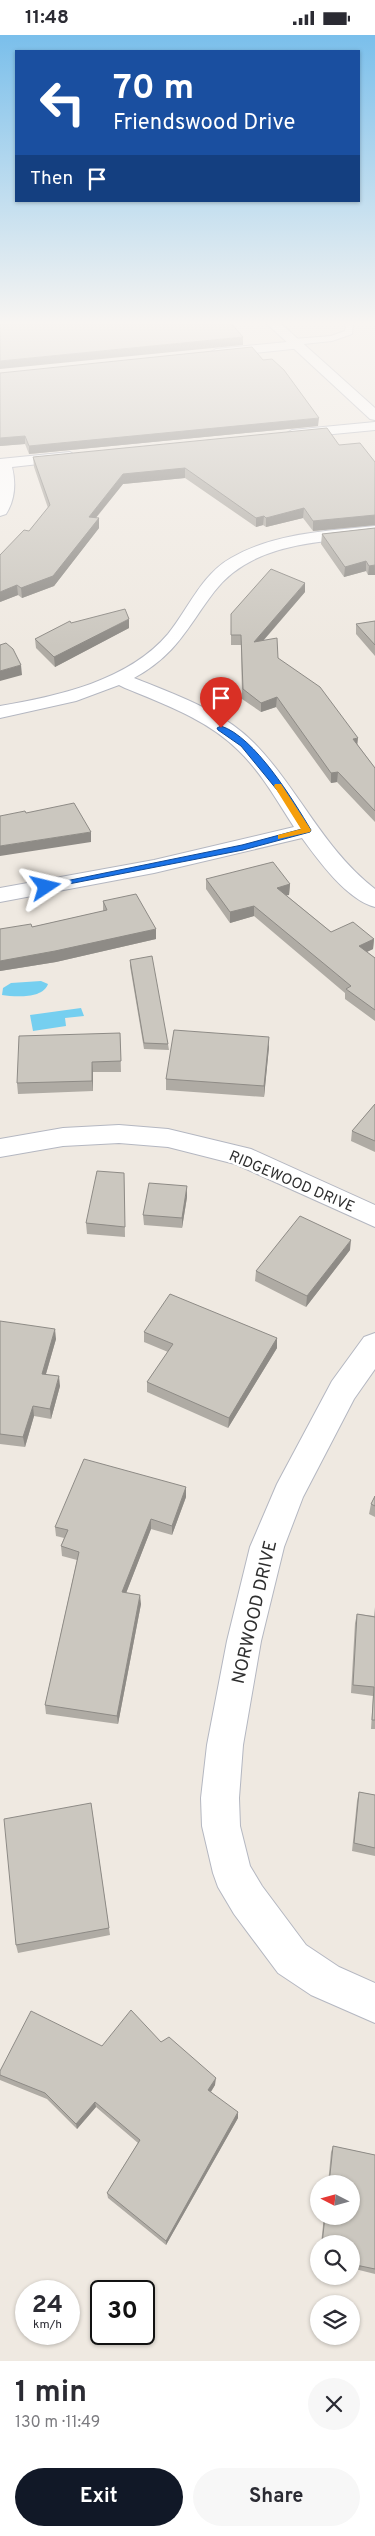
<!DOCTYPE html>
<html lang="en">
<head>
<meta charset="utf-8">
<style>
	:root { --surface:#fff; --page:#f7f7f7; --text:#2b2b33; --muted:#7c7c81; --accent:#111827 }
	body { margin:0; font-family:Overpass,sans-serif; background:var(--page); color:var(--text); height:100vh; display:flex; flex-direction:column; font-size:19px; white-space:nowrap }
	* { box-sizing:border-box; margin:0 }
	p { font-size:16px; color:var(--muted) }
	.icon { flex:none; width:28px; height:28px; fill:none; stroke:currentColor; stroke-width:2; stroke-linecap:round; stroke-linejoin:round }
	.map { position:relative; height:2326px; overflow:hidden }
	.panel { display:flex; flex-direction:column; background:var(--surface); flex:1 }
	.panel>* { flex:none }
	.hud { position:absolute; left:15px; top:15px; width:345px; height:152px; border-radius:0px; box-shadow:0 1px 4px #0004; background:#1a4fa0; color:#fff; overflow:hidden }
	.needle { width:32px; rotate:276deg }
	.buttons { position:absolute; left:310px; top:2140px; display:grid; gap:10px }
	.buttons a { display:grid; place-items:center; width:50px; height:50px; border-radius:50%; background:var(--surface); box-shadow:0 1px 4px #0004; font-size:25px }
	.speed { position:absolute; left:15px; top:2245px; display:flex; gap:10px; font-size:25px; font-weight:700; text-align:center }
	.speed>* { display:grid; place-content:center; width:65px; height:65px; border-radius:50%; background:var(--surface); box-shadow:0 1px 4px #0004; line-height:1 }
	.speed small { font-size:12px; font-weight:400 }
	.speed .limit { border:2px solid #111; border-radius:8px; background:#fff; color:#111 }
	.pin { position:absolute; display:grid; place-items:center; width:42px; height:42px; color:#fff; margin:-51px -21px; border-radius:50% 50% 50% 0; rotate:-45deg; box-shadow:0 0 5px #0007 }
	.pin .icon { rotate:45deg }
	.me { position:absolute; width:55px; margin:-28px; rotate:80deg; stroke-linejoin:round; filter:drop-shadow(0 0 4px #0008) }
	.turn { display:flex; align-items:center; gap:18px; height:105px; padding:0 15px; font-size:22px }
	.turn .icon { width:65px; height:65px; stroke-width:2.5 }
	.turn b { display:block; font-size:35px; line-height:42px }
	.then { display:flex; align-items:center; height:48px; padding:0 15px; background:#0003; gap:10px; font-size:19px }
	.round { display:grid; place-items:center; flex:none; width:52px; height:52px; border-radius:26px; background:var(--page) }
	.summary { display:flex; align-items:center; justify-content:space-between; height:85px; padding:0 15px }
	h1 { font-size:30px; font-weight:700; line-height:38px }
	.primary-button { display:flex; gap:10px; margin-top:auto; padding:10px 15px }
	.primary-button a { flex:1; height:58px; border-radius:30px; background:var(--accent); color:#fff; font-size:20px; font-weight:700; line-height:58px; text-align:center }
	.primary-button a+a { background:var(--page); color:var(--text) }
	.status { display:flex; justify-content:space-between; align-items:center; height:35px; padding:0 25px; background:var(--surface); direction:ltr }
	.status svg { height:14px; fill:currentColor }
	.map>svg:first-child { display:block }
</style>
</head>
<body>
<div class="status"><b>11:48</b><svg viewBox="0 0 49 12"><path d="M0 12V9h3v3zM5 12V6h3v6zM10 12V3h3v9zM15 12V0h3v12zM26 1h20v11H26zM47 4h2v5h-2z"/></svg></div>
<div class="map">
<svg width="375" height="2326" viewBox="0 0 375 2326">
	<rect width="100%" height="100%" fill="#efe9e1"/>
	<path fill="#75cff0" d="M 41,946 L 48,949 C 43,964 15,962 2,960 L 3,953 L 11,948 Z
		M 81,973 L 84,981 L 65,983 L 66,991 L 33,996 L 30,980 Z"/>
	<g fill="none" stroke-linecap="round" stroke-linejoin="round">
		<defs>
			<path id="lane" d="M 341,286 L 353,288 L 352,299 L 332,306 L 294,310 L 290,307 L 294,304 L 331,301 L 345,296 L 346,291 Z"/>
			<path id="street" d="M 297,306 L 304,310 L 302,313 L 216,322 L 209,318 L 216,314 Z
				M 375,387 L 375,395 L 292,403 L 285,399 L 292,395 Z
				M 70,417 L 78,422 L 75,425 L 12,432 C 16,448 15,465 6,479 L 0,481 L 0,424 Z
				M 375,491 L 375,501 C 318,507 251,508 214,557 C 186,594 177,619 134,643 C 174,659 223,676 254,708 C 299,754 323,814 375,854 L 375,872 C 347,865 318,825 302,803 L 154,838 L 0,867 L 0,853 L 154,825 L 294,792 C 277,766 261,737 238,715 C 208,685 164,669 125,653 L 119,650 L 76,666 L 0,683 L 0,671 C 58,661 128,646 168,599 C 189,573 201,540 231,523 C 274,498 327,496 375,491 Z
				M 119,1090 L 168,1094 L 251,1114 L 375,1170 L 375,1192 L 235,1129 L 168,1112 L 119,1108 L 63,1111 L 0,1122 L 0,1104 L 63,1093 Z
				M 375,1298 L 375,1334 L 354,1364 L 303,1462 L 284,1512 L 261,1606 L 243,1710 L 239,1763 L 240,1791 L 250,1831 L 262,1851 L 306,1910 L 339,1932 L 375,1948 L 375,1988 L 311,1960 L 278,1938 L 234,1879 L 218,1852 L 213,1838 L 202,1791 L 201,1763 L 207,1710 L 227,1606 L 250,1512 L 277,1449 L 332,1346 L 364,1302 Z"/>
			<path id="secondary" d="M 264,286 L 278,286 L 375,373 L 375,385 L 370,384 Z"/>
		</defs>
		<use href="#lane" stroke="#b4b7c1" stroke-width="2"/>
		<use href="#street" stroke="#b4b7c1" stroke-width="2"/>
		<use href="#secondary" stroke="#b4b7c1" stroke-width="2"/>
		<use href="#lane" fill="#fff" fill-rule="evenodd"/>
		<use href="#street" fill="#fff" fill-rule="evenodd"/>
		<use href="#secondary" fill="#fff" fill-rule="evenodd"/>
	</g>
	<path fill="#afaba4" d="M 0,338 L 318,391 L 29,419 L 25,409 L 0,411 Z
		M 339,410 L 375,427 L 375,490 L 313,496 L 303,483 L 266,492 L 263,490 L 256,492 L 185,443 L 123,449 L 96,483 L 99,493 L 54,551 L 22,563 L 18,560 L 0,567 L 29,496 L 48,473 L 34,432 L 33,422 Z
		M 375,493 L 375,540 L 368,540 L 366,536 L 344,542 L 321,509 L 322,499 Z
		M 305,557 L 264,605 L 278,623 L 357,709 L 375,733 L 375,787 L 337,747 L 331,748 L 276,672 L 261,677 L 242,664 L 241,610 L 231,610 L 231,579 Z
		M 375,586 L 375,621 L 356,599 L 356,589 Z
		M 71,588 L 129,593 L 55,632 L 36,613 L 35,604 Z
		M 206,844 L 290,849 L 289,860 L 286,860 L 331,897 L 374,904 L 373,914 L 367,917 L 375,923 L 375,986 L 345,964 L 345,958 L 254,881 L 230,888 L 206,854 Z
		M 103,866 L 156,904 L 56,927 L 0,936 L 0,894 L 32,892 L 103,876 Z
		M 130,925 L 168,1009 L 169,1015 L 144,1014 L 130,931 Z
		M 120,998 L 121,1037 L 93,1037 L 93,1056 L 18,1059 L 17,1048 Z
		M 269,1012 L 264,1062 L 166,1055 L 166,1044 Z
		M 375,1069 L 375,1117 L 351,1106 L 352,1096 Z
		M 124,1138 L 125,1202 L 87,1199 L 86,1188 Z
		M 187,1162 L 182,1193 L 144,1190 L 143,1180 Z
		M 350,1215 L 306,1272 L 255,1246 L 256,1236 Z
		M 0,1286 L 56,1304 L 46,1339 L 60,1351 L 51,1384 L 34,1381 L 25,1412 L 0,1409 Z
		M 144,1297 L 277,1303 L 277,1313 L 228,1393 L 147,1357 L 147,1347 L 168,1317 L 144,1307 Z
		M 186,1452 L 186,1462 L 172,1500 L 151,1494 L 126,1558 L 141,1569 L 118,1689 L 46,1679 L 45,1670 L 77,1525 L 62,1521 L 61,1511 L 64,1503 L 56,1501 L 55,1492 Z
		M 375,1461 L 375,1482 L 369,1479 L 371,1469 Z
		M 375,1572 L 375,1694 L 371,1694 L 373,1661 L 351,1658 L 355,1588 L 357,1579 L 374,1581 Z
		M 359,1757 L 375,1760 L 375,1821 L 352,1816 L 357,1766 Z
		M 91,1768 L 110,1900 L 18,1918 L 16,1910 Z
		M 161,2007 L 215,2050 L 211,2057 L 238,2083 L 166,2210 L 108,2163 L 107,2158 L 138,2108 L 96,2072 L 77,2094 L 47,2064 L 0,2045 L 0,2036 L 102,2011 Z
		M 333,2111 L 375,2120 L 375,2239 L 351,2233 L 351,2209 L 321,2209 L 324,2181 L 351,2181 L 351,2149 L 328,2149 L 331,2117 Z"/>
	<path fill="#8e8b86" d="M 243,302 L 243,310 L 0,334 L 0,326 Z
		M 319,383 L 318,391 L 29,419 L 29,411 Z
		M 25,401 L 25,409 L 0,411 L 0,403 Z
		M 185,433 L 185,443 L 123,449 L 89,491 L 89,482 L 123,439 Z
		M 304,473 L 303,483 L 266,492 L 266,483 Z
		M 375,480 L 375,490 L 313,496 L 313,486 Z
		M 264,481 L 263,490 L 256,492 L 256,483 Z
		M 99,483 L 99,493 L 54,551 L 22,563 L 21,553 Z
		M 366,526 L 366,536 L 344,542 L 345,532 Z
		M 375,530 L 375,540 L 368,540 L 369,531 Z
		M 305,548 L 305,557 L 254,616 L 254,607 Z
		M 17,550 L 18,560 L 0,567 L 0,557 Z
		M 129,584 L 129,593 L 55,632 L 54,622 Z
		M 21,630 L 22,640 L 0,646 L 0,636 Z
		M 277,662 L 276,672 L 261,677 L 261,668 Z
		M 358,703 L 357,713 L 353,704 Z
		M 338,737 L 337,747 L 331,748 L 331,738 Z
		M 91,797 L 91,807 L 0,821 L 0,811 Z
		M 290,849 L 289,860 L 276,863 L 277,853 Z
		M 254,871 L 254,881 L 230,888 L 230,877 Z
		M 156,894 L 156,904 L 56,927 L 0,936 L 0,926 Z
		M 374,904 L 373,914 L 358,921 L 359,911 Z
		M 269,1002 L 269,1012 L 264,1062 L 264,1051 Z
		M 92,1027 L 93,1037 L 93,1056 L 92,1046 Z
		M 187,1151 L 187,1162 L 182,1193 L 182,1183 Z
		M 351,1205 L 350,1215 L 306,1272 L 307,1261 Z
		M 55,1294 L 56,1304 L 43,1349 L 42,1339 Z
		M 277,1303 L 277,1313 L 228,1393 L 229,1383 Z
		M 59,1341 L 60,1351 L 51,1384 L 50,1374 Z
		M 33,1371 L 34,1381 L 25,1412 L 23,1402 Z
		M 186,1452 L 186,1462 L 172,1500 L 172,1491 Z
		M 151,1484 L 151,1494 L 123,1566 L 122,1557 Z
		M 140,1560 L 141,1569 L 118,1689 L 117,1681 Z
		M 216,2043 L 215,2050 L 208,2061 L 208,2055 Z
		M 95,2067 L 96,2072 L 77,2094 L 76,2089 Z
		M 238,2077 L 238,2083 L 166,2210 L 166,2206 Z"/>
	<path fill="#cbc7bf" stroke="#8e8b86" d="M 0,286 L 229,286 L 243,302 L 0,326 Z
		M 252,312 L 263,325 L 272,324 L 284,335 L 319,383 L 29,411 L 25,401 L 0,403 L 0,338 Z
		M 327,393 L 339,410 L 360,408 L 375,427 L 375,480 L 313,486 L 304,473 L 266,483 L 264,481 L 256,483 L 185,433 L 123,439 L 89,482 L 99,483 L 53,541 L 21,553 L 17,550 L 0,557 L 0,520 L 24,495 L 29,496 L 50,470 L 33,422 Z
		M 375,493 L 375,530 L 369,531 L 366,526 L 345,532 L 322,499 Z
		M 271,534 L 305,548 L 254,607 L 277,603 L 278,623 L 320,652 L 358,703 L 353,704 L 375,733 L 375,776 L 338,737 L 331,738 L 277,662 L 261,668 L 243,654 L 241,600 L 231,600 L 231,579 Z
		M 125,574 L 129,584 L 54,622 L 35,604 L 70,586 L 71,588 Z
		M 375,586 L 375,610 L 356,589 Z
		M 6,608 L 13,614 L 21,630 L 0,636 L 0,610 Z
		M 74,768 L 91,797 L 0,811 L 0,781 L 25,776 L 26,778 Z
		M 273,827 L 290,849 L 277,853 L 331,897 L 353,887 L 374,904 L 359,911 L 375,923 L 375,975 L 346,954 L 351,951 L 254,871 L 230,877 L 206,844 Z
		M 136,859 L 156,894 L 55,916 L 0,926 L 0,894 L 31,889 L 32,892 L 107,875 L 103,866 Z
		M 152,921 L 168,1009 L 144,1008 L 130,925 Z
		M 174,995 L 269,1002 L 264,1051 L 166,1044 Z
		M 120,998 L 121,1026 L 92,1027 L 92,1046 L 17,1048 L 19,1001 Z
		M 375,1069 L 375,1106 L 352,1096 Z
		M 97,1136 L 124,1138 L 125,1192 L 86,1188 Z
		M 149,1148 L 187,1151 L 182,1183 L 143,1180 Z
		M 300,1181 L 351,1205 L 307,1261 L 256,1236 Z
		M 170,1259 L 277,1303 L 229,1383 L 147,1347 L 173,1309 L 144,1297 Z
		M 0,1286 L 55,1294 L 42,1339 L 59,1341 L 50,1374 L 33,1371 L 23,1402 L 0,1399 Z
		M 84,1424 L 186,1452 L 172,1491 L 151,1484 L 122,1557 L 140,1560 L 117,1681 L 45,1670 L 79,1517 L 61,1511 L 68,1495 L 55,1492 Z
		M 375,1461 L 375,1471 L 371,1469 Z
		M 357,1579 L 375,1582 L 375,1685 L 372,1685 L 374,1652 L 353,1650 Z
		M 359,1757 L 375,1760 L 375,1813 L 354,1808 Z
		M 91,1768 L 109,1893 L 16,1910 L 4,1784 Z
		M 131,1975 L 161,2007 L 169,2002 L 216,2043 L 208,2055 L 238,2077 L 166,2206 L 107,2158 L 140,2105 L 95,2067 L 76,2089 L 45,2058 L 0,2040 L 0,2036 L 31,1976 L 102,2011 Z
		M 333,2111 L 375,2120 L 375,2234 L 351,2229 L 351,2209 L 322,2209 L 325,2181 L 351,2181 L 351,2149 L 329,2149 Z"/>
	<linearGradient id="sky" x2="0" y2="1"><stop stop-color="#7abfeb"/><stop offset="0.47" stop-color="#f8f5f2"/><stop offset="1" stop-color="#f8f5f2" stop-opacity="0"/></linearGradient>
	<rect width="375" height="612" fill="url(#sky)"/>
	<path fill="#1a73e8" stroke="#114b97" d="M 221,691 C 255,702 293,765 311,795 L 310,797 L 243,815 L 43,854 L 42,852 L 46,850 L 242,810 L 302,794 L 282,761 L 241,711 L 218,695 L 217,693 Z"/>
	<path fill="#f59e0b" d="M 275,749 L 281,749 L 311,795 L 310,797 L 278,804 L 278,800 L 301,794 L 274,751 Z"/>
	<g text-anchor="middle" stroke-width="5" stroke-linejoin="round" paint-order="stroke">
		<g font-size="15" fill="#2e2e2e" stroke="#fff">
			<text transform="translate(292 1146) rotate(23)" y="5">RIDGEWOOD DRIVE</text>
		</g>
		<g font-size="18" fill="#2e2e2e" stroke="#fff">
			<text transform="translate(254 1577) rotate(-77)" y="6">NORWOOD DRIVE</text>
		</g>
	</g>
</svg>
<div class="buttons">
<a><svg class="needle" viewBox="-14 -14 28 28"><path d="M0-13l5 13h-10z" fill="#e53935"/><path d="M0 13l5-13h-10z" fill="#7c7c81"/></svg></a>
<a><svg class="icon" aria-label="search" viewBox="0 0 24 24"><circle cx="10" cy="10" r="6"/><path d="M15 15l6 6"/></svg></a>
<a><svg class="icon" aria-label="layers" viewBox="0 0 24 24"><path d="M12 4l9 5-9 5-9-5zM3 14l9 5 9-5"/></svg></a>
</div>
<div class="speed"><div>24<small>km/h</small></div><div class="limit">30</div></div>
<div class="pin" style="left:221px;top:693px;background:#d93025"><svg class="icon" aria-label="arrive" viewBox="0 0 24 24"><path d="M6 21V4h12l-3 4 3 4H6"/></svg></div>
<svg class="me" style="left:46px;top:852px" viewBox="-20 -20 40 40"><path d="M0-17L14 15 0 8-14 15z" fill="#1a73e8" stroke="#fff" stroke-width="4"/></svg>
<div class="hud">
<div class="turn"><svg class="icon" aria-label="left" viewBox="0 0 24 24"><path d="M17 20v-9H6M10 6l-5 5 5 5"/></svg><div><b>70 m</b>Friendswood Drive</div></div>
<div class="then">Then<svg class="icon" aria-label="arrive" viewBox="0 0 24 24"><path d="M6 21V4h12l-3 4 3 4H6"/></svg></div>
</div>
</div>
<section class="panel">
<div class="summary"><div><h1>1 min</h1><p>130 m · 11:49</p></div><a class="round"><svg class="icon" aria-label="close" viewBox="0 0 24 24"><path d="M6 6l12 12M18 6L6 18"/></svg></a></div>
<div class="primary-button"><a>Exit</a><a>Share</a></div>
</section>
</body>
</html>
